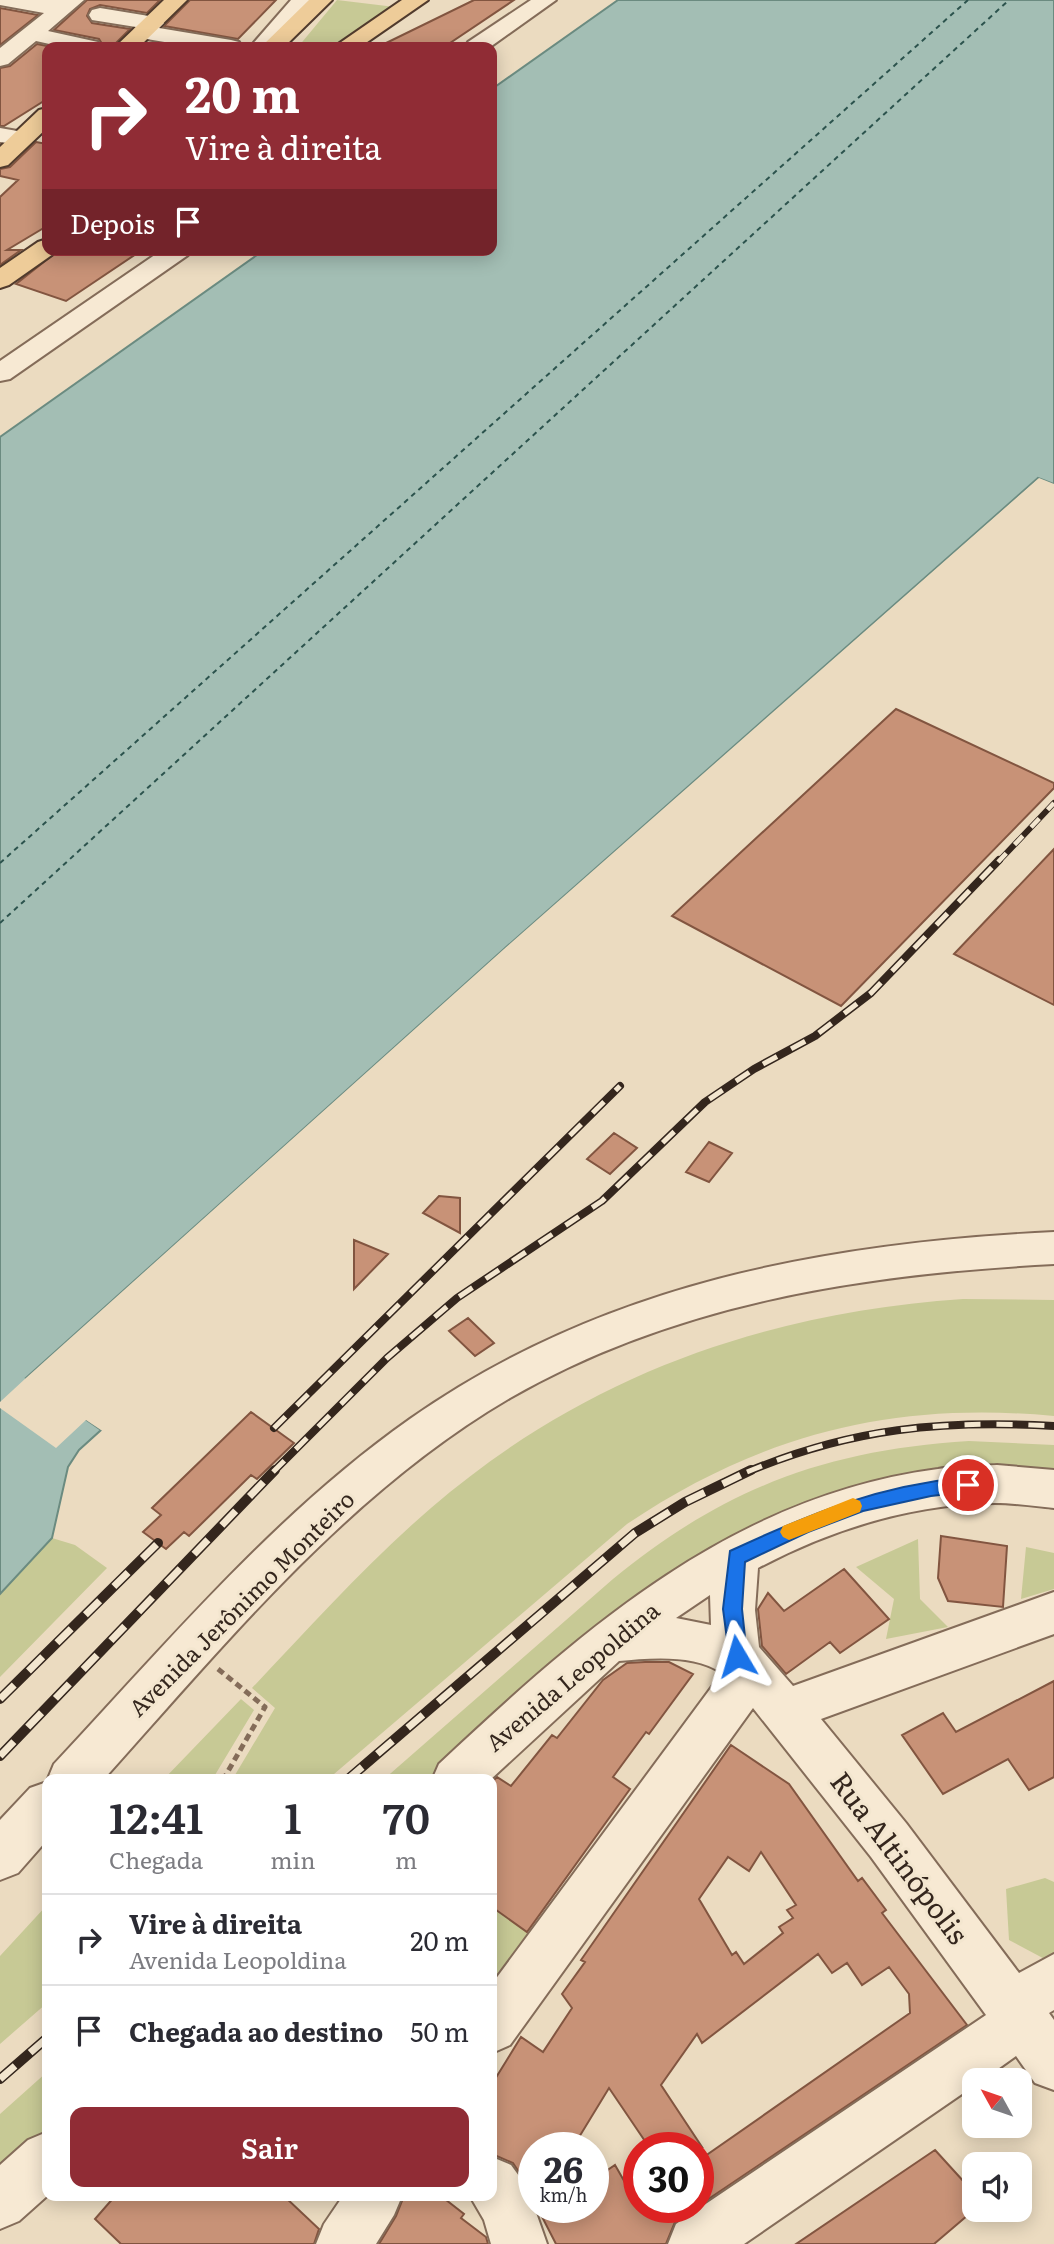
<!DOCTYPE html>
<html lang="pt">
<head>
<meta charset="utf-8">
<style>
	:root { --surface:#fff; --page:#f7f7f7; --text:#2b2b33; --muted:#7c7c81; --line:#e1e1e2; --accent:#902c35 }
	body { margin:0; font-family:Literata,serif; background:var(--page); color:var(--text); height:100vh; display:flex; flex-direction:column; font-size:26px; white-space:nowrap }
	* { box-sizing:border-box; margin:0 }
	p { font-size:23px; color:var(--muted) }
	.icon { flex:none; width:38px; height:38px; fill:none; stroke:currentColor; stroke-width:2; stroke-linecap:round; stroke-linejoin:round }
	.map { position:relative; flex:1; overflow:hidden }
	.sheet { position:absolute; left:42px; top:1774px; width:455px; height:427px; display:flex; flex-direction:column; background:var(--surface); border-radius:14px; box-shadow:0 4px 18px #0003 }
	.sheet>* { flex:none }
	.top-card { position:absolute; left:42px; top:42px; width:455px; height:214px; border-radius:14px; box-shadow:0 4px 18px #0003; background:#902c35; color:#fff; overflow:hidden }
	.needle { width:46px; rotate:310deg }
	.buttons { position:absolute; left:962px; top:2068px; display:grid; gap:14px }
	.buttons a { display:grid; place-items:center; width:70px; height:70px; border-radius:14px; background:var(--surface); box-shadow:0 4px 18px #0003; font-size:35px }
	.speed { position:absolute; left:518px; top:2132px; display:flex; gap:14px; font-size:35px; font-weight:700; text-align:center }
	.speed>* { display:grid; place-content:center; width:91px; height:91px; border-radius:50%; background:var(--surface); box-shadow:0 4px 18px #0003; line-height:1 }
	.speed small { font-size:18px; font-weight:400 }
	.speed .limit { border:10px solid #d22; background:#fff; color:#111 }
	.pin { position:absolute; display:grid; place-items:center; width:60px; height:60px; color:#fff; margin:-30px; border:4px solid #fff; border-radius:50%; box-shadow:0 2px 7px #0007 }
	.me { position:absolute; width:77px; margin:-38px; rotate:353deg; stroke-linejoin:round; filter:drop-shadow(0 0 5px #0008) }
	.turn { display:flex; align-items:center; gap:24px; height:147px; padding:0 28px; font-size:32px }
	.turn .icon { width:91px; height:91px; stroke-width:2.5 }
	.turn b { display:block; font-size:49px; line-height:60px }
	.then { display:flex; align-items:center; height:66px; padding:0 28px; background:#0003; gap:14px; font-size:26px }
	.eta { display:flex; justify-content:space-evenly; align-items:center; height:119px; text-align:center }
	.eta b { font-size:42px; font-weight:600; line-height:49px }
	.primary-button { display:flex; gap:14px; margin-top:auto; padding:14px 28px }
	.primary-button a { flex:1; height:80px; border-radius:14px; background:var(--accent); color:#fff; font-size:28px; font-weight:600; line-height:80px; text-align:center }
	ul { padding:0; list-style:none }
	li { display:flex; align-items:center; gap:21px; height:91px; padding:0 28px; border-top:2px solid var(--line) }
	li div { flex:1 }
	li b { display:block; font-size:26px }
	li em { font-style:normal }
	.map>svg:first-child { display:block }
</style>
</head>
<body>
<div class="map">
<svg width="1054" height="2244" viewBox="0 0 1054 2244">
	<rect width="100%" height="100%" fill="#ebdbc0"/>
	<path fill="#c7c995" d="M 337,0 L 395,7 L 339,47 L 298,47 Z
		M 963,1299 L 1054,1300 L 1054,1416 C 893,1401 761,1434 627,1524 L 327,1780 L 232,1780 L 275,1708 L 252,1688 C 310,1627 367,1563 431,1508 C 584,1376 763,1313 963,1299 Z
		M 969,1441 L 1054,1445 L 1054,1475 L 838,1496 L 435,1780 L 383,1780 L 613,1579 C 724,1488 826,1450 969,1441 Z
		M 52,1538 L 75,1545 L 107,1568 L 0,1677 L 0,1594 Z
		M 918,1539 L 920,1599 L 948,1627 L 886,1639 L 894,1599 L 856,1567 Z
		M 1026,1547 L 1054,1553 L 1054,1589 L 1021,1599 Z
		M 241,1699 L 254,1710 L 212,1780 L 163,1780 Z
		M 1045,1878 L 1054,1882 L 1054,1964 L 1009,1940 L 1006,1889 Z
		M 47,1905 L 47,2003 L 0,2044 L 0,1956 Z
		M 492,1907 L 533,1936 L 492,1997 Z
		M 47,2072 L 47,2133 L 0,2176 L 0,2114 Z"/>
	<path fill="#a3beb4" stroke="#6b8b80" stroke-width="2" d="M 618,0 L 1054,0 L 1054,484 L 1038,478 L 504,949 L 26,1378 L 101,1430 L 79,1450 L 68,1467 L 52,1538 L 0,1594 L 0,437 L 264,250 L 492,250 L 492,89 Z"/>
	<path fill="#ebdbc0" d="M 1039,478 L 1054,484 L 1054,488 L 1039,482 L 506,951 L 32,1378 L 103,1427 L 104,1432 L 86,1420 L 56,1448 L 0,1408 L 0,1402 L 26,1378 L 504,949 Z"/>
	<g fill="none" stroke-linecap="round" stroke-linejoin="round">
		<path stroke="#2c534d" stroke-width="2" stroke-dasharray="5 4.5" stroke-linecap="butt" d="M 0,863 L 968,0
			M 0,923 L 1009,0"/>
	</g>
	<path fill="#c89277" stroke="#825540" stroke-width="2" fill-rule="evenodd" d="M 87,0 L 160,0 L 147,13 L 100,5 L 90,9 L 87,16 L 92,23 L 130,29 L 112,47 L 104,47 L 99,39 L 54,30 Z
		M 190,0 L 276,0 L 238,39 L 164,26 Z
		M 474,0 L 514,0 L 444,47 L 378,47 Z
		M 0,8 L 38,15 L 0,45 Z
		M 37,44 L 52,47 L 47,47 L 47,99 L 4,126 L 0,126 L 0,68 L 10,66 Z
		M 36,142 L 47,144 L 47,226 L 7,250 L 21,250 L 0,265 L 0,197 L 18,180 L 0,176 L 0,169 L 10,167 Z
		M 59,250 L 142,250 L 66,301 L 16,284 Z
		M 896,709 L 1054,783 L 1054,788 L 841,1006 L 672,916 Z
		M 1054,849 L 1054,1005 L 954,954 Z
		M 614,1133 L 637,1148 L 610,1174 L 587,1159 Z
		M 709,1142 L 732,1153 L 709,1182 L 686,1172 Z
		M 439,1196 L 460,1198 L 460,1233 L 423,1213 Z
		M 354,1240 L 388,1254 L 354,1289 Z
		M 468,1318 L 494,1343 L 475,1356 L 449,1331 Z
		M 251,1412 L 294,1443 L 257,1479 L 251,1475 L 189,1536 L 184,1532 L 166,1549 L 143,1532 L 161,1515 L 152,1508 Z
		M 941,1536 L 1007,1546 L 1003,1607 L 948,1601 L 938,1578 Z
		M 844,1569 L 889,1619 L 840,1653 L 830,1642 L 786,1674 L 762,1646 L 758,1609 L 768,1593 L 784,1611 Z
		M 645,1662 L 669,1662 L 693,1674 L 649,1734 L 646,1732 L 613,1777 L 630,1789 L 527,1932 L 492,1907 L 492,1782 L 497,1777 L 511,1786 L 552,1735 L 557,1738 L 603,1680 L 627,1663 Z
		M 1054,1681 L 1054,1777 L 1029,1790 L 1008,1759 L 943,1794 L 902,1735 L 943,1713 L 956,1732 Z
		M 731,1745 L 789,1784 L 858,1881 L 862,1878 L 886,1910 L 882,1913 L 967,2025 L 698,2206 L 698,2161 L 910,2013 L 909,1994 L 889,1967 L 862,1985 L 847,1963 L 832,1973 L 818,1954 L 702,2043 L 697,2034 L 661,2085 L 702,2147 L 649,2147 L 609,2088 L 573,2147 L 534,2147 L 534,2195 L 513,2163 L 492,2154 L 492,2084 L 521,2037 L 543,2052 L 572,2008 L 562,1994 L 585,1962 L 581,1960 ZM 761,1852 L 796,1905 L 787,1910 L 793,1918 L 779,1927 L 783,1933 L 744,1964 L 736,1952 L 732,1955 L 699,1899 L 728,1857 L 749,1871 Z
		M 935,2150 L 975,2194 L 975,2209 L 934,2244 L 796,2244 Z
		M 615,2165 L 639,2207 L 697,2207 L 675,2222 L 666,2244 L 556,2244 L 537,2207 L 593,2207 L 593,2180 Z
		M 115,2196 L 284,2196 L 319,2229 L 314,2244 L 121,2244 L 95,2219 Z
		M 404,2196 L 441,2196 L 464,2214 L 461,2218 L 486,2237 L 488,2244 L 379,2244 L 396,2216 Z"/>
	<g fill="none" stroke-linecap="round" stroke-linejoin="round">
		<defs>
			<path id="minor" d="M 0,0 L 84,0 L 48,31 L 98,42 L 101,47 L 63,47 L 36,41 L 8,64 L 0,66 L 0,48 L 44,13 L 0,5 Z
				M 291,0 L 314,0 L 273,47 L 250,47 Z
				M 531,0 L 556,0 L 490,47 L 465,47 L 468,42 Z
				M 100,8 L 161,18 L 164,23 L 159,28 L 231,40 L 239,42 L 242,47 L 194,47 L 135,37 L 132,32 L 136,27 L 92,20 L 89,15 L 92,10 Z
				M 0,128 L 29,133 L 33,138 L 29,143 L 21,145 L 0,142 Z
				M 162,250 L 191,250 L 188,255 L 10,379 L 0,381 L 0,361 Z
				M 1054,1232 L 1054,1264 C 865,1274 677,1302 510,1398 C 349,1492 226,1643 103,1780 L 47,1781 L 54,1764 C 166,1644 275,1514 410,1419 C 602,1284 825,1243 1054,1232 Z
				M 997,1465 L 1054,1470 L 1054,1508 C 1035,1506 1014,1503 995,1503 C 911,1504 832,1529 758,1568 L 755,1610 L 759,1647 L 793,1686 L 1054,1592 L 1054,1634 L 821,1719 L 906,1823 L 1019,1973 L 1054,1954 L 1054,2010 L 1049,2013 L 1054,2020 L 1054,2090 L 1035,2083 L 1016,2056 L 981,2081 L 975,2081 L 975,2085 L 744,2244 L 668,2244 L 676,2224 L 986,2015 L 871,1857 L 753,1708 L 510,2045 L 492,2053 L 492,1984 L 722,1673 C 695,1654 650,1658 619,1661 L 490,1780 L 432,1780 L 439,1764 C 584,1628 733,1496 938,1469 C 957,1466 977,1466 997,1465 ZM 710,1595 L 711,1625 L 676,1618 Z
				M 47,1782 L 47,1840 L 18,1873 L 0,1880 L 0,1820 L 30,1788 Z
				M 47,2132 L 47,2196 L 19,2221 L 0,2229 L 0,2165 L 28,2140 Z
				M 492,2157 L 511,2165 L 527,2187 L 547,2244 L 491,2244 L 484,2220 L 470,2196 L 492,2196 Z
				M 343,2196 L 402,2196 L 394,2215 L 376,2244 L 316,2244 L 324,2224 Z"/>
			<path id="major" d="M 164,0 L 187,0 L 139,47 L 115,47 Z
				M 309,0 L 332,0 L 284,47 L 261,47 Z
				M 402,0 L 428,0 L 360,47 L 334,47 Z
				M 47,108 L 47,128 L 8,165 L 0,167 L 0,147 L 39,110 Z
				M 47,239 L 47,250 L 57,250 L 56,252 L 9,285 L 0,288 L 0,268 L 38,242 Z"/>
		</defs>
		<use href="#minor" stroke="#846c59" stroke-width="4"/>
		<use href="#major" stroke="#513b2d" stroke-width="4"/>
		<path stroke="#846c59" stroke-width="5" stroke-dasharray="7 4.5" stroke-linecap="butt" d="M 218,1669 L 265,1707 L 223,1780"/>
		<use href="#minor" fill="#f7e9d3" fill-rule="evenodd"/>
		<use href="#major" fill="#ec9" fill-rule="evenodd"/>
		<defs>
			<path id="rail-far2" d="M 998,862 L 1054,803"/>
			<path id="rail-far1" d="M 274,1428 L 620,1086
				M 273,1472 L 387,1358 L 457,1298 L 602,1201 L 705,1102 L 754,1069 L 815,1036 L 871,993 L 999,860
				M 747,1472 C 852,1428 941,1420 1054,1426"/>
			<path id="rail" d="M 0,1699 L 158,1543
				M 0,1756 L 275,1470
				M 347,1780 L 635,1533 L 685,1502 L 751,1470
				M 0,2079 L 47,2038"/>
		</defs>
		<use href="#rail-far2" stroke="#34261d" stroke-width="6"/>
		<use href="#rail-far1" stroke="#34261d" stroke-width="8"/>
		<use href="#rail" stroke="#34261d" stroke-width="10"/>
		<use href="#rail-far2" stroke="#f3e6cf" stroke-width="4.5" stroke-dasharray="12" stroke-linecap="butt"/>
		<use href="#rail-far1" stroke="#f3e6cf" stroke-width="5" stroke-dasharray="16" stroke-linecap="butt"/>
		<use href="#rail" stroke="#f3e6cf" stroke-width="7" stroke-dasharray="20" stroke-linecap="butt"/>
	</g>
	<path fill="#1a73e8" stroke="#114b97" stroke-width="2" d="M 968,1477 L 974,1479 L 977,1485 L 974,1491 L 931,1496 L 863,1511 L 808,1532 L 745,1562 L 742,1609 L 747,1656 L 744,1662 L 737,1665 L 730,1662 L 723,1609 L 730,1551 C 812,1513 876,1486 968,1477 Z"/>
	<path fill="#f59e0b" d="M 853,1498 L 860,1501 L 862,1506 L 860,1512 L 789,1540 L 783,1537 L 780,1532 L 783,1526 Z"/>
	<g text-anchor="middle" stroke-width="6" stroke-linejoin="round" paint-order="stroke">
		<g font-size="23" fill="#34261d" stroke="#f3e6cf">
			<text transform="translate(242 1604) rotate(-45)" y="8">Avenida Jerônimo Monteiro</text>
			<text transform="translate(573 1677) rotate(-40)" y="8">Avenida Leopoldina</text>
		</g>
		<g font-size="28" fill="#34261d" stroke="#f3e6cf">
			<text transform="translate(899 1858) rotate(53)" y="10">Rua Altinópolis</text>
		</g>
	</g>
</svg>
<div class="buttons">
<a><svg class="needle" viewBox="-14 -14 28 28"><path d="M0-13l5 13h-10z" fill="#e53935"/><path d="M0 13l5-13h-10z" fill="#7c7c81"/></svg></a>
<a><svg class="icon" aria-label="sound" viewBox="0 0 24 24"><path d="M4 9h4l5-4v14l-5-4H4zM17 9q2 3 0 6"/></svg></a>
</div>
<div class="speed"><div>26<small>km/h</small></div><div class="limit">30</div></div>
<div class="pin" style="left:968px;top:1485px;background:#d93025"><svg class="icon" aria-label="arrive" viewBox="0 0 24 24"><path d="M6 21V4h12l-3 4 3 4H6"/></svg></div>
<svg class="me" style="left:737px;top:1656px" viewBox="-20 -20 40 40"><path d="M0-17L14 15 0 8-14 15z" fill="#1a73e8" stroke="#fff" stroke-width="4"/></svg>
<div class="top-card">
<div class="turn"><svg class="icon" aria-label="right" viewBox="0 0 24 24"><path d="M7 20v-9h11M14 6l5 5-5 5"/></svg><div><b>20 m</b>Vire à direita</div></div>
<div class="then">Depois<svg class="icon" aria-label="arrive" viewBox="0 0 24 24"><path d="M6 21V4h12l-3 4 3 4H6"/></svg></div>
</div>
<section class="sheet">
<div class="eta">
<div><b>12:41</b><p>Chegada</p></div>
<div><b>1</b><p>min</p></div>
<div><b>70</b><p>m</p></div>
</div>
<ul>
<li><svg class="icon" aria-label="right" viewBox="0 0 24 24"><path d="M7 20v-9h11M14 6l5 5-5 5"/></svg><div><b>Vire à direita</b><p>Avenida Leopoldina</p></div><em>20 m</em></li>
<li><svg class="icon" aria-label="arrive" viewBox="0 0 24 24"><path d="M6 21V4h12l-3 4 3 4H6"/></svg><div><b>Chegada ao destino</b></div><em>50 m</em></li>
</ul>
<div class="primary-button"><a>Sair</a></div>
</section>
</div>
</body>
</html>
